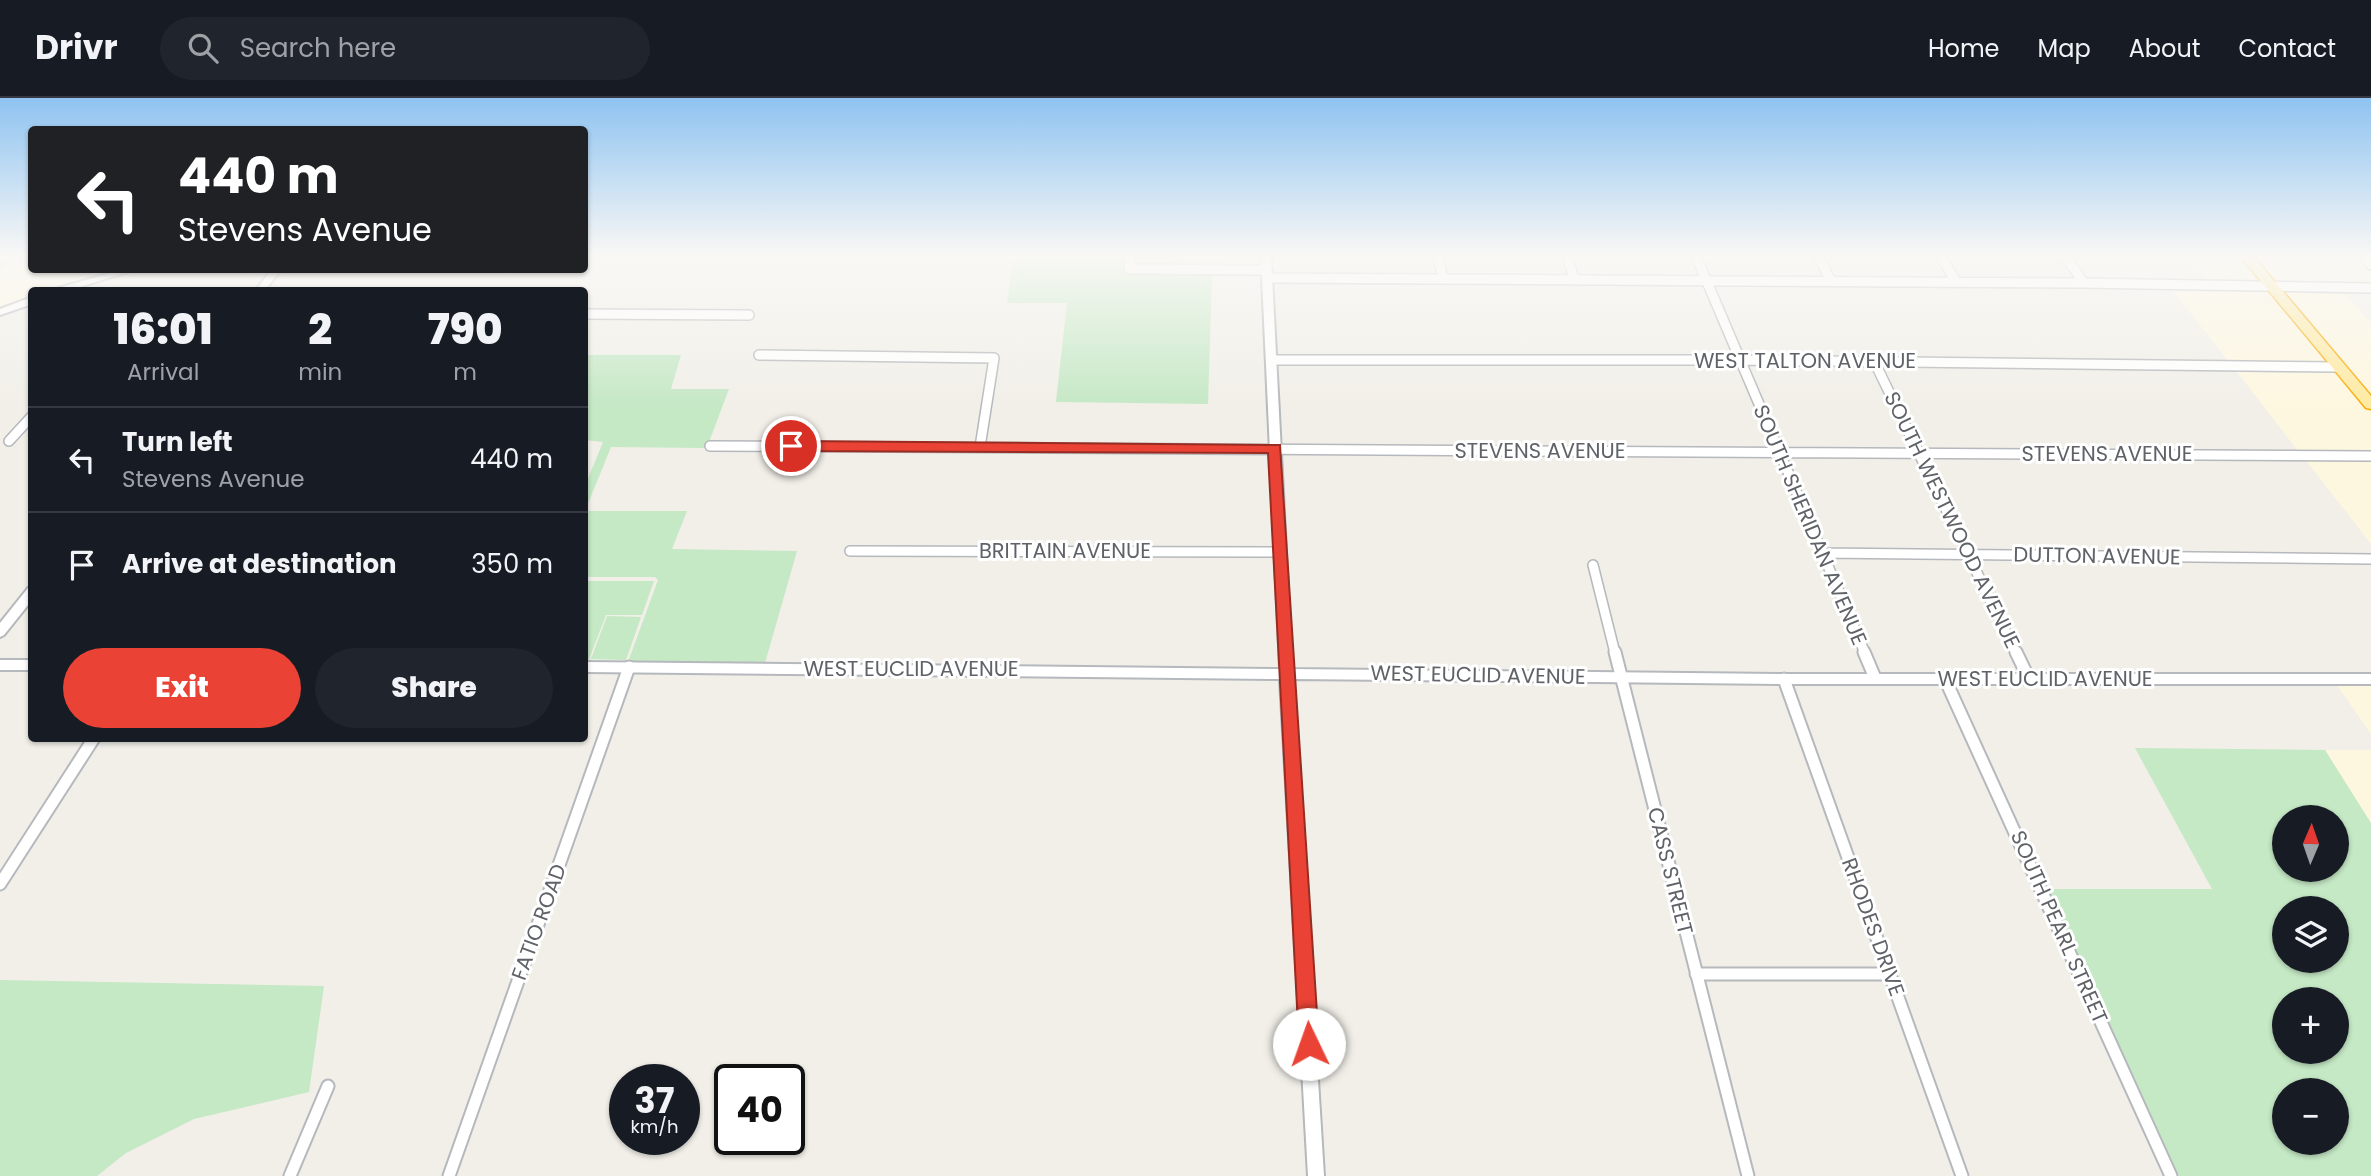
<!DOCTYPE html>
<html lang="en">
<head>
<meta charset="utf-8">
<style>
	:root { --surface:#171b24; --page:#20242c; --text:#f1f3f6; --muted:#9ea1a6; --line:#363941; --accent:#ea4335 }
	body { margin:0; font-family:Poppins,sans-serif; background:var(--page); color:var(--text); height:100vh; display:flex; flex-direction:column; font-size:26px; white-space:nowrap }
	* { box-sizing:border-box; margin:0 }
	p { font-size:23px; color:var(--muted) }
	.icon { flex:none; width:38px; height:38px; fill:none; stroke:currentColor; stroke-width:2; stroke-linecap:round; stroke-linejoin:round }
	.map { position:relative; flex:1; overflow:hidden }
	.details { position:absolute; left:28px; top:189px; width:560px; height:455px; display:flex; flex-direction:column; background:var(--surface); border-radius:7px; box-shadow:0 2px 5px #0004 }
	.details>* { flex:none }
	.banner { position:absolute; left:28px; top:28px; width:560px; height:147px; border-radius:7px; box-shadow:0 2px 5px #0004; background:#202124; color:#fff; overflow:hidden }
	.needle { width:46px; rotate:2deg }
	.buttons { position:absolute; left:2272px; top:707px; display:grid; gap:14px }
	.buttons a { display:grid; place-items:center; width:77px; height:77px; border-radius:50%; background:var(--surface); box-shadow:0 2px 5px #0004; font-size:35px }
	.speed { position:absolute; left:609px; top:966px; display:flex; gap:14px; font-size:35px; font-weight:700; text-align:center }
	.speed>* { display:grid; place-content:center; width:91px; height:91px; border-radius:50%; background:var(--surface); box-shadow:0 2px 5px #0004; line-height:1 }
	.speed small { font-size:18px; font-weight:400 }
	.speed .limit { border:4px solid #111; border-radius:10px; background:#fff; color:#111 }
	.pin { position:absolute; display:grid; place-items:center; width:60px; height:60px; color:#fff; margin:-30px; border:4px solid #fff; border-radius:50%; box-shadow:0 2px 7px #0007 }
	.me { position:absolute; width:77px; margin:-38px; rotate:357deg; stroke-linejoin:round; filter:drop-shadow(0 0 5px #0008) }
	.turn { display:flex; align-items:center; gap:24px; height:147px; padding:0 35px; font-size:32px }
	.turn .icon { width:91px; height:91px; stroke-width:2.5 }
	.turn b { display:block; font-size:49px; line-height:60px }
	.eta { display:flex; justify-content:space-evenly; align-items:center; height:119px; text-align:center }
	.eta b { font-size:42px; font-weight:800; line-height:49px }
	.primary-button { display:flex; gap:14px; margin-top:auto; padding:14px 35px }
	.primary-button a { flex:1; height:80px; border-radius:42px; background:var(--accent); color:#fff; font-size:28px; font-weight:800; line-height:80px; text-align:center }
	.primary-button a+a { background:var(--page); color:var(--text) }
	ul { padding:0; list-style:none }
	li { display:flex; align-items:center; gap:21px; height:105px; padding:0 35px; border-top:2px solid var(--line) }
	li div { flex:1 }
	li b { display:block; font-size:26px }
	li em { font-style:normal }
	header { display:flex; align-items:center; gap:42px; box-sizing:border-box; height:98px; padding:0 35px; background:var(--surface); border-bottom:2px solid var(--line) }
	header strong { font-size:33px }
	nav { display:flex; gap:38px; margin-inline-start:auto; font-size:24px }
	.search { width:490px; height:63px; background:var(--page); display:flex; align-items:center; gap:18px; box-sizing:border-box; padding:0 24px; border-radius:38px; color:var(--muted); font-size:26px }
	.map>svg:first-child { display:block }
</style>
</head>
<body>
<header>
<strong>Drivr</strong>
<div class="search"><svg class="icon" aria-label="search" viewBox="0 0 24 24"><circle cx="10" cy="10" r="6"/><path d="M15 15l6 6"/></svg>Search here</div>
<nav><a>Home</a><a>Map</a><a>About</a><a>Contact</a></nav>
</header>
<div class="map">
<svg width="2371" height="1078" viewBox="0 0 2371 1078">
	<rect width="100%" height="100%" fill="#f1efe8"/>
	<path fill="#fef7e0" d="M 2185,158 L 2241,158 L 2264,185 L 2206,184 Z
		M 2250,158 L 2359,158 L 2371,171 L 2371,188 L 2272,185 Z
		M 31,160 L 32,172 L 121,172 L 53,192 L 32,192 L 31,199 L 0,212 L 0,168 Z
		M 2170,189 L 2269,191 L 2332,266 L 2229,264 Z
		M 2277,191 L 2343,193 L 2371,225 L 2371,301 Z
		M 2234,270 L 2337,272 L 2371,312 L 2371,354 L 2299,354 Z
		M 2305,361 L 2371,362 L 2371,446 Z
		M 2337,587 L 2371,587 L 2371,636 Z
		M 2325,652 L 2371,652 L 2371,725 L 2345,684 Z"/>
	<path fill="#c5e8c5" fill-rule="evenodd" d="M 1014,158 L 1126,158 L 1132,176 L 1212,177 L 1208,306 L 1056,304 L 1067,205 L 1007,205 Z
		M 585,257 L 681,257 L 671,291 L 729,291 L 709,344 L 704,350 L 611,349 L 585,413 L 687,413 L 672,451 L 797,453 L 765,565 L 628,564 L 658,482 L 655,479 L 585,479 L 585,388 L 603,344 L 585,342 Z
		M 584,483 L 654,483 L 642,517 L 606,517 L 589,561 L 585,561 Z
		M 607,518 L 641,519 L 626,562 L 591,561 Z
		M 2135,650 L 2325,652 L 2371,725 L 2371,1078 L 2179,1078 L 2048,791 L 2212,791 ZM 2336,719 L 2336,772 L 2284,772 L 2284,719 ZM 2336,810 L 2336,863 L 2284,863 L 2284,810 ZM 2336,901 L 2336,954 L 2284,954 L 2284,901 ZM 2284,992 L 2336,992 L 2336,1045 L 2284,1045 Z
		M 0,882 L 324,888 L 309,994 L 194,1021 L 126,1055 L 97,1078 L 0,1078 Z"/>
	<g fill="none" stroke-linecap="round" stroke-linejoin="round">
		<defs>
			<path id="minor-far1" d="M 1130,158 L 1129,171 L 1266,172
				M 1438,158 L 1443,181
				M 1567,158 L 1574,181
				M 1696,158 L 1865,555
				M 1818,158 L 1831,183
				M 1941,158 L 1956,184
				M 2065,158 L 2084,185
				M 2364,158 L 2371,167
				M 1267,180 L 2084,185 L 2371,190
				M 584,216 L 749,217
				M 759,257 L 994,260 L 980,349
				M 1271,262 L 1740,262 L 2339,269
				M 1874,263 L 2016,555
				M 9,343 L 32,318
				M 710,348 L 2371,358
				M 850,453 L 1281,454
				M 1823,455 L 2371,461
				M 1593,467 L 1615,555"/>
			<path id="minor" d="M 1615,554 L 1748,1078
				M 1864,554 L 1875,580
				M 2016,554 L 2029,581
				M 1784,581 L 1962,1078
				M 1945,581 L 2171,1078
				M 0,786 L 94,640
				M 1696,876 L 1890,876
				M 290,1078 L 328,988
				M 449,1078 L 629,569"/>
			<path id="tertiary" d="M 1261,158 L 1271,158 L 1292,571 L 1784,576 L 2371,576 L 2371,586 L 1784,586 L 1293,581 L 1324,1078 L 1308,1078 L 1280,581 L 584,574 L 584,564 L 1280,571 Z
				M 121,172 L 134,172 L 70,192 L 56,192 L 58,190 Z
				M 271,172 L 281,172 L 265,192 L 256,192 Z
				M 32,199 L 32,206 L 0,217 L 0,211 Z
				M 32,489 L 32,502 L 4,537 L 0,539 L 0,525 L 28,490 Z
				M 0,562 L 32,562 L 32,572 L 0,572 Z"/>
			<path id="trunk" d="M 2240,158 L 2253,158 L 2371,298 L 2371,311 L 2366,310 Z"/>
		</defs>
		<use href="#minor-far1" stroke="#b5b8bc" stroke-width="12"/>
		<use href="#minor" stroke="#b5b8bc" stroke-width="15"/>
		<use href="#tertiary" stroke="#b5b8bc" stroke-width="4"/>
		<use href="#trunk" stroke="#f9ab00" stroke-width="3"/>
		<use href="#minor-far1" stroke="#fff" stroke-width="9"/>
		<use href="#minor" stroke="#fff" stroke-width="11"/>
		<use href="#tertiary" fill="#fff" fill-rule="evenodd"/>
		<use href="#trunk" fill="#feeaa1" fill-rule="evenodd"/>
		<path stroke="#b6b7b8" stroke-width="3.5" stroke-dasharray="2 8" stroke-linecap="butt" d="M 0,166 L 30,158"/>
	</g>
	<linearGradient id="sky" x2="0" y2="1"><stop stop-color="#8fc3f1"/><stop offset="0.51" stop-color="#f9f8f5"/><stop offset="1" stop-color="#f9f8f5" stop-opacity="0"/></linearGradient>
	<rect width="2371" height="309" fill="url(#sky)"/>
	<path fill="#ea4335" stroke="#982c22" stroke-width="2" d="M 791,343 L 1280,347 L 1319,946 L 1316,953 L 1309,956 L 1302,953 L 1299,946 L 1268,355 L 791,353 L 784,348 Z"/>
	<g text-anchor="middle" stroke-width="6" stroke-linejoin="round" paint-order="stroke">
		<g font-size="21" fill="#5f6368" stroke="#fff">
			<text x="1805" y="270">WEST TALTON AVENUE</text>
			<text x="1540" y="360">STEVENS AVENUE</text>
			<text x="2107" y="363">STEVENS AVENUE</text>
			<text transform="translate(1952 422) rotate(64)" y="7">SOUTH WESTWOOD AVENUE</text>
			<text transform="translate(1810 427) rotate(67)" y="7">SOUTH SHERIDAN AVENUE</text>
			<text x="1065" y="460">BRITTAIN AVENUE</text>
			<text transform="translate(2097 458) rotate(1)" y="7">DUTTON AVENUE</text>
			<text x="911" y="578">WEST EUCLID AVENUE</text>
			<text transform="translate(1478 577) rotate(1)" y="7">WEST EUCLID AVENUE</text>
			<text x="2045" y="588">WEST EUCLID AVENUE</text>
			<text transform="translate(1670 773) rotate(76)" y="7">CASS STREET</text>
			<text transform="translate(539 824) rotate(-70)" y="7">FATIO ROAD</text>
			<text transform="translate(1873 829) rotate(70)" y="7">RHODES DRIVE</text>
			<text transform="translate(2059 829) rotate(66)" y="7">SOUTH PEARL STREET</text>
		</g>
	</g>
</svg>
<div class="buttons">
<a><svg class="needle" viewBox="-14 -14 28 28"><path d="M0-13l5 13h-10z" fill="#e53935"/><path d="M0 13l5-13h-10z" fill="#9ea1a6"/></svg></a>
<a><svg class="icon" aria-label="layers" viewBox="0 0 24 24"><path d="M12 4l9 5-9 5-9-5zM3 14l9 5 9-5"/></svg></a>
<a>+</a>
<a>−</a>
</div>
<div class="speed"><div>37<small>km/h</small></div><div class="limit">40</div></div>
<div class="pin" style="left:791px;top:348px;background:#d93025"><svg class="icon" aria-label="arrive" viewBox="0 0 24 24"><path d="M6 21V4h12l-3 4 3 4H6"/></svg></div>
<svg class="me" style="left:1309px;top:946px" viewBox="-20 -20 40 40"><circle r="19" fill="#fff"/><path d="M0-13L10 11 0 6-10 11z" fill="#ea4335"/></svg>
<div class="banner">
<div class="turn"><svg class="icon" aria-label="left" viewBox="0 0 24 24"><path d="M17 20v-9H6M10 6l-5 5 5 5"/></svg><div><b>440 m</b>Stevens Avenue</div></div>
</div>
<section class="details">
<div class="eta">
<div><b>16:01</b><p>Arrival</p></div>
<div><b>2</b><p>min</p></div>
<div><b>790</b><p>m</p></div>
</div>
<ul>
<li><svg class="icon" aria-label="left" viewBox="0 0 24 24"><path d="M17 20v-9H6M10 6l-5 5 5 5"/></svg><div><b>Turn left</b><p>Stevens Avenue</p></div><em>440 m</em></li>
<li><svg class="icon" aria-label="arrive" viewBox="0 0 24 24"><path d="M6 21V4h12l-3 4 3 4H6"/></svg><div><b>Arrive at destination</b></div><em>350 m</em></li>
</ul>
<div class="primary-button"><a>Exit</a><a>Share</a></div>
</section>
</div>
</body>
</html>
